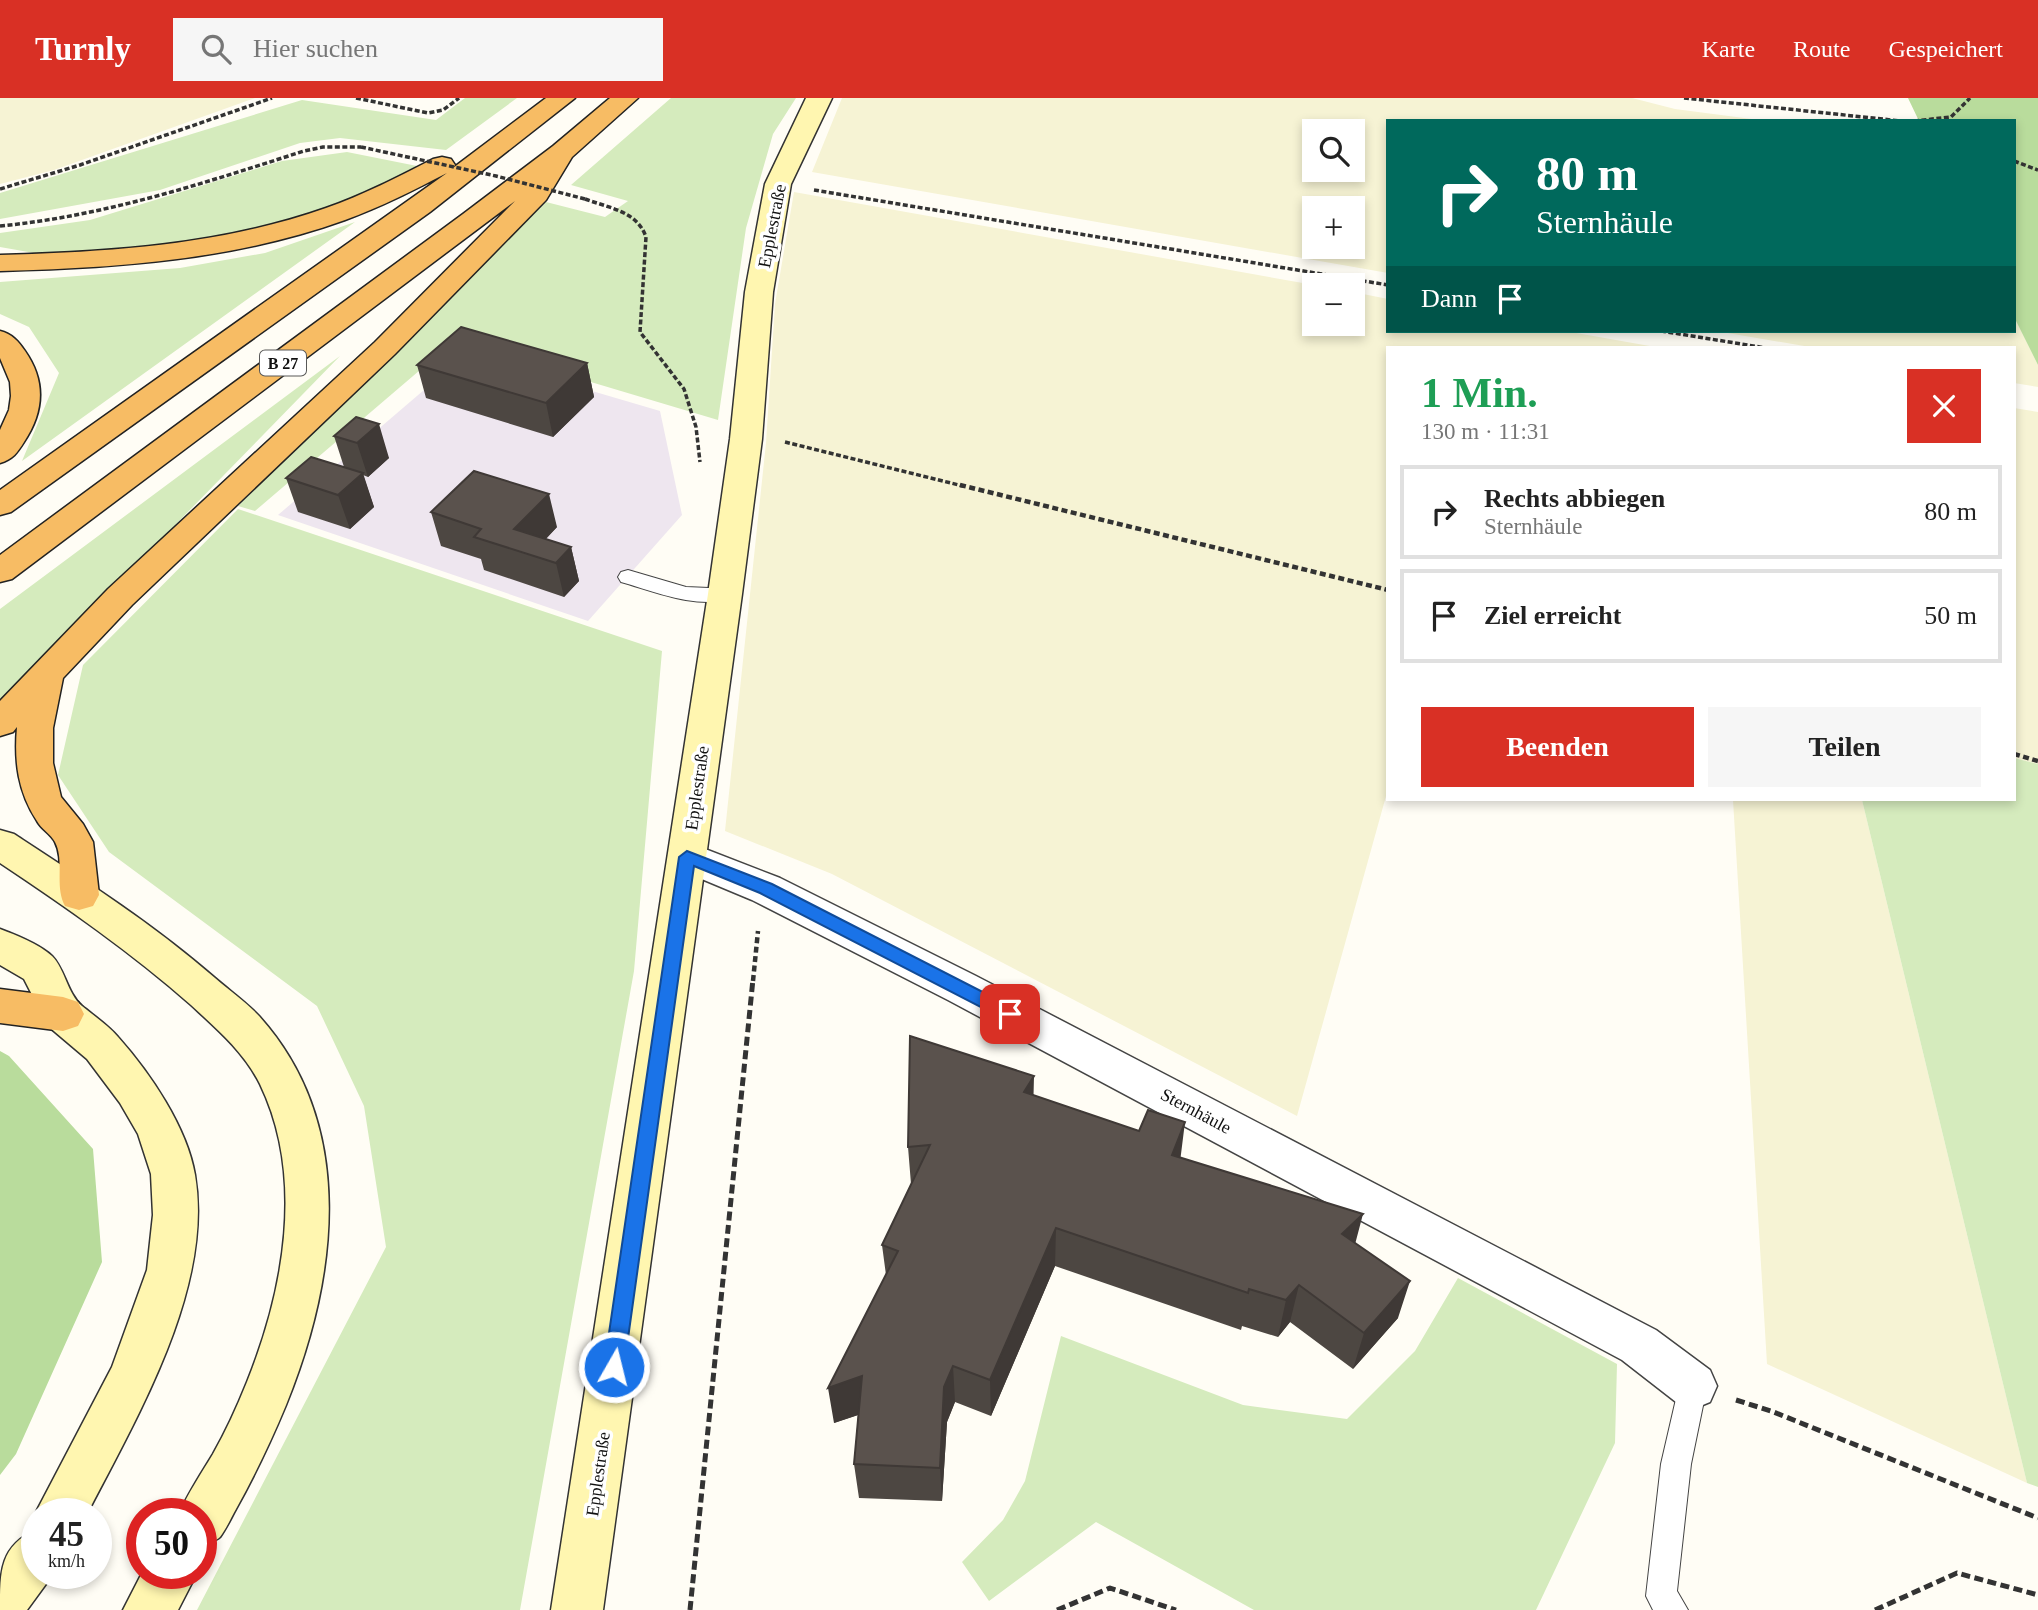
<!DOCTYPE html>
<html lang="de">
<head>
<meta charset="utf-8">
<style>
	:root { --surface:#fff; --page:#f6f6f6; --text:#222; --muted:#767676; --line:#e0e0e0; --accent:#d93025 }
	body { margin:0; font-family:Georgia,serif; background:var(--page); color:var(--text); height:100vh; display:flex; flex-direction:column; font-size:26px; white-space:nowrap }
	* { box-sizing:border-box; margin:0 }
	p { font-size:23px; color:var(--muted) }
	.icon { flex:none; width:38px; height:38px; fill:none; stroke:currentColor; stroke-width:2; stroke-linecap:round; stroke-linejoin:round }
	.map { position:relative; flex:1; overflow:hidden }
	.sheet { position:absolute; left:1386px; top:248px; width:630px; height:455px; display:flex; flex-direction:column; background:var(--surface); border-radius:0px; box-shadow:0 4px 10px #0003 }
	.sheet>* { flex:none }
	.guide { position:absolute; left:1386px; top:21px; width:630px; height:214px; border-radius:0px; box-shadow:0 4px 10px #0003; background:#00695c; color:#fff; overflow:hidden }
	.fabs { position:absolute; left:1302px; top:21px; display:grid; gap:14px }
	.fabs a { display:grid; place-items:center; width:63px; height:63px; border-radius:0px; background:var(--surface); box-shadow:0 4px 10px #0003; font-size:35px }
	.speed { position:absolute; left:21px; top:1400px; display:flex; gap:14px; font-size:35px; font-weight:700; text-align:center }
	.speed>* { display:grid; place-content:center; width:91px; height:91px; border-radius:50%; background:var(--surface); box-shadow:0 4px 10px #0003; line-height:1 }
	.speed small { font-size:18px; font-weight:400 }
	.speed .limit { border:10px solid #d22; background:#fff; color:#111 }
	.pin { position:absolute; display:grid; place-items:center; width:60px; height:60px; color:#fff; margin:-30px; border-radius:14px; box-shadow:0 4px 10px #0006 }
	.me { position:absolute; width:77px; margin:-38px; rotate:8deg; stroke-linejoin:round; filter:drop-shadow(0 0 5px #0008) }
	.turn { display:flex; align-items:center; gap:24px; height:147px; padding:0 35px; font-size:32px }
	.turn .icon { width:91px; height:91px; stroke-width:2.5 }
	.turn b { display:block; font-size:49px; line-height:60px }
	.then { display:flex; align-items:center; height:66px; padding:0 35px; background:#0003; gap:14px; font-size:26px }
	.round { display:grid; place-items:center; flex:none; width:74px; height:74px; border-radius:0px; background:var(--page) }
	.summary { display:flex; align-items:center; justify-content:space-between; height:119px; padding:0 35px }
	h1 { font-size:42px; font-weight:700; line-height:52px; color:#1e9e55 }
	.primary-button { display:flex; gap:14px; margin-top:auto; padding:14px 35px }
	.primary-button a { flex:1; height:80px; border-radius:0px; background:var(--accent); color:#fff; font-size:28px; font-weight:700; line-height:80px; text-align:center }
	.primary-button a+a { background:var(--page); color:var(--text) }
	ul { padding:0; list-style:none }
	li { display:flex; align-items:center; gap:21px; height:94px; margin:0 14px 10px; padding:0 21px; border:4px solid var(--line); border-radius:0px }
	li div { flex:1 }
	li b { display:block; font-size:26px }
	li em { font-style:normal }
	header { display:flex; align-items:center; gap:42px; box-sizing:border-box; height:98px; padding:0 35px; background:var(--accent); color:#fff }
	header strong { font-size:33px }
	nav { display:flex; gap:38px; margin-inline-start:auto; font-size:24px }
	.search { width:490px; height:63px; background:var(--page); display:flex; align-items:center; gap:18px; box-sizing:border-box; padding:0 24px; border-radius:0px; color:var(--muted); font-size:26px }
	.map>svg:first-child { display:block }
</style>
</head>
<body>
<header>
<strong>Turnly</strong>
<div class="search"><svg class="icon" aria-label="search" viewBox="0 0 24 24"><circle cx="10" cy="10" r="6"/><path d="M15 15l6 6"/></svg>Hier suchen</div>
<nav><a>Karte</a><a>Route</a><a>Gespeichert</a></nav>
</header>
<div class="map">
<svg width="2038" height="1512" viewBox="0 0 2038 1512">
	<rect width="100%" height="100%" fill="#fffdf5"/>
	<path fill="#eee6ef" d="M 466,256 L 660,313 L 682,417 L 588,523 L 278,417 Z"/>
	<path fill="#f6f3d4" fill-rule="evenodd" d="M 0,0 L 255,0 L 54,72 L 0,86 Z
		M 842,0 L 1632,0 L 1675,11 L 1767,23 L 1388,23 L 1388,175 L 812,74 ZM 1353,33 L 1353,72 L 1314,72 L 1314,33 ZM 1353,110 L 1353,149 L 1314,149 L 1314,110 Z
		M 794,94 L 1314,187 L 1314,226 L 1353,226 L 1353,194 L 1388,201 L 1388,233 L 1565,233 L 1661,250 L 1388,250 L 1388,691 L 1297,1018 L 832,776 L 725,733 L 766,345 L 775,206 Z
		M 2014,219 L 2038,267 L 2038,289 L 2014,285 L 2014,250 L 1816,250 L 1716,233 L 2014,233 Z
		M 2014,310 L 2038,314 L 2038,666 L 2014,660 Z
		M 1733,702 L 1862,702 L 2027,1385 L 1767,1266 Z"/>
	<path fill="#d5ebbd" d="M 465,0 L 517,0 L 446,52 L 340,40 L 300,45 L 160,92 L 0,121 L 0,95 L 302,2 L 436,22 Z
		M 671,0 L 796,0 L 773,36 L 746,130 L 718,322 L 454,243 L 255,413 L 238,408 L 546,104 L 605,119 L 628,103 L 571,87 Z
		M 347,54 L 427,70 L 337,110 L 223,142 L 51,158 L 0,149 L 0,135 L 90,122 L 282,63 Z
		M 355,124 L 22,363 L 59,275 L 29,229 L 0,216 L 0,184 L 180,170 L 265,155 Z
		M 340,258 L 24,582 L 0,604 L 0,511 Z
		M 238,411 L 662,553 L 634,873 L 520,1512 L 197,1512 L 386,1149 L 364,1008 L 317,908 L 109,754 L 58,677 L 83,567 Z
		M 2014,660 L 2038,666 L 2038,1389 L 2027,1385 L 1862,702 L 2014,702 Z
		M 1458,1180 L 1617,1266 L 1615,1345 L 1536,1512 L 1254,1512 L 1096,1424 L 989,1503 L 962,1464 L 1003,1422 L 1025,1383 L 1061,1238 L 1243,1307 L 1347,1321 L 1415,1253 Z"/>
	<path fill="#b9dc9c" d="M 1908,0 L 2038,0 L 2038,267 L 2014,219 L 2014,23 L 1919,23 Z
		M 0,953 L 9,958 L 93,1051 L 102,1164 L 16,1356 L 0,1377 Z"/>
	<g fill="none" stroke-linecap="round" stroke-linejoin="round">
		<defs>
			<path id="service" d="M 628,472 L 686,489 L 732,491 L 735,496 L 732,501 C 695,511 656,494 621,484 L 618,479 L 621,474 Z
				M 1693,1275 L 1703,1279 L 1707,1288 L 1691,1366 L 1677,1493 L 1688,1512 L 1653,1512 L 1646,1498 L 1661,1366 L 1679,1288 L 1683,1279 Z"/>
			<path id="minor" d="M 687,744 L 780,780 L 976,878 L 1656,1232 L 1710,1272 L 1717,1288 L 1710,1304 L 1693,1311 L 1676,1304 L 1622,1262 L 948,902 L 752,802 L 673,769 L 668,759 L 673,749 Z"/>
			<path id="secondary" d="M 806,0 L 832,0 L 791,86 L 773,194 L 762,341 L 742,496 L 603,1512 L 551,1512 L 708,496 L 730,341 L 745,194 L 765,86 Z
				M 0,732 L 14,736 C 83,781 153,826 215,880 C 230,893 246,904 259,918 C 358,1028 337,1181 286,1307 C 271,1343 255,1377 236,1411 C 231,1420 226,1431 220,1439 C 216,1443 207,1445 201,1448 L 201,1416 L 179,1416 C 188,1395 201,1376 213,1356 C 226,1333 237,1309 247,1284 C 284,1192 305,1079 260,986 C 244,954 217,931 191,907 C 131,854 66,809 0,765 Z
				M 0,831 C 16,837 39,846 52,858 C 65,871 67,895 82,908 C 94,918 108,927 118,939 C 150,975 187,1029 195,1077 C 214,1189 137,1319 87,1416 L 37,1416 L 37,1420 L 35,1416 L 112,1269 L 147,1172 L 153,1117 L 151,1076 L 138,1036 L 120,1005 L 87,961 L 48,928 L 24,881 L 0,867 Z
				M 37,1431 L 37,1475 L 54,1475 L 27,1512 L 0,1512 C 0,1472 0,1448 37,1431 Z
				M 142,1475 L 197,1475 L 178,1512 L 123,1512 Z"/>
			<path id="trunk" d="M 546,0 L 575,0 L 430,114 L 11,414 L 0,417 L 0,392 L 447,75 C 414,92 381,109 345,122 C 234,162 117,170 0,173 L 0,157 C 110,154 221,147 326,110 C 363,97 398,79 433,61 L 442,59 L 451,61 L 455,67 L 453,70 Z
				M 610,0 L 638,0 L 572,59 L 546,102 L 395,256 L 132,507 L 63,580 L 53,630 L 53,665 L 61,699 L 83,726 L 93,744 L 99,797 L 93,808 L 79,812 L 65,808 C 54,788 65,763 55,744 C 51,736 41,731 37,723 C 18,694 14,664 17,629 L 13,634 L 0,638 L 0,603 L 108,491 L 375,244 L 515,103 L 12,481 L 0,484 L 0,457 L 463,116 L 553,48 Z
				M 0,233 C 12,236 18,243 25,253 C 46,283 44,314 24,344 C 17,355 13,361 0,365 L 0,332 L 9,312 L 11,298 L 10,284 L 0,260 Z
				M 0,891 L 63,899 L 78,904 L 84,916 L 78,928 L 63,933 L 0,925 Z"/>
		</defs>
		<use href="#service" stroke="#444" stroke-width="2"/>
		<use href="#minor" stroke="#444" stroke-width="3"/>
		<use href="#secondary" stroke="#333" stroke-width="3"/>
		<use href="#trunk" stroke="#222" stroke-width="3"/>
		<path stroke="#333" stroke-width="3.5" stroke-dasharray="5 2.5" stroke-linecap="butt" d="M 356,0 L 428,15 L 443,12 L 459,0
			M 1684,0 L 1901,23
			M 1914,23 L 1951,19 L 1970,0
			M 2014,63 L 2038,72
			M 0,91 L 80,67 L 272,0
			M 814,92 L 1388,187
			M 585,101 C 609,110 637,113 646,139 L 640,234 L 684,291 L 696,329 L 700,364
			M 0,128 C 105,118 204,85 304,53 L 323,49 L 361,49
			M 1661,233 L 1766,250
			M 785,344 L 967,389"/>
		<path stroke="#333" stroke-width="4.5" stroke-dasharray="6 3.5" stroke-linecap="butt" d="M 960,387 L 1388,492
			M 2014,656 L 2038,663
			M 753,883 L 758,833"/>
		<path stroke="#333" stroke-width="5" stroke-dasharray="9 4.5" stroke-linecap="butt" d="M 1736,1302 L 1771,1313 L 2038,1420
			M 690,1512 L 753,881
			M 1057,1512 L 1110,1490 L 1176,1512
			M 1875,1512 L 1957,1475 L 2038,1497"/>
		<use href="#service" fill="#fff" fill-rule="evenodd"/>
		<use href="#minor" fill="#fff" fill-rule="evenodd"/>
		<use href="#secondary" fill="#fff6b0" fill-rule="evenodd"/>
		<use href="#trunk" fill="#f7bc64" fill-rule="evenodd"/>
		<path stroke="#333" stroke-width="3.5" stroke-dasharray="5 2.5" stroke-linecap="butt" d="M 361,49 L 496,78 L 585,101"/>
	</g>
	<path fill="#4d4742" d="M 587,265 L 594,299 L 553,339 L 426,300 L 417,267 Z
		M 356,319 L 389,360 L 368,379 L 363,377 L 374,409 L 350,431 L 298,414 L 286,380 L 344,369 L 334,338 Z
		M 431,414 L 557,429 L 546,441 L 571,449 L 579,483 L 564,499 L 484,472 L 481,461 L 441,448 Z
		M 1033,997 L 1180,1060 L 1355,1145 L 1398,1220 L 1353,1271 L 1290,1224 L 1278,1239 L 1242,1228 L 1241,1232 L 1055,1168 L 991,1318 L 955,1304 L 947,1324 L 942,1403 L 859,1400 L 854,1366 L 858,1317 L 834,1325 L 886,1177 L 882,1147 L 911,1086 L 908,1049 Z"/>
	<path fill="#3f3936" d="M 587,265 L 594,299 L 553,339 L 546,305 Z
		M 379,326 L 389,360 L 368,379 L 357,345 Z
		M 363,375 L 374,409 L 350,431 L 338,397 Z
		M 549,396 L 557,429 L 530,457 L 514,431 Z
		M 571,449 L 579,483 L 564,499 L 556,465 Z
		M 1034,978 L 1033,1018 L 1024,994 Z
		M 1185,1024 L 1180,1064 L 1172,1057 Z
		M 1363,1116 L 1353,1154 L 1342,1136 Z
		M 1056,1130 L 1055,1168 L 991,1318 L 990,1282 Z
		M 1410,1183 L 1398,1220 L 1353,1271 L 1364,1235 Z
		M 1299,1187 L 1290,1224 L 1278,1239 L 1286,1202 Z
		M 953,1268 L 955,1304 L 947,1324 L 942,1403 L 940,1370 L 944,1289 Z
		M 862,1278 L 867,1314 L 834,1325 L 828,1290 Z"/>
	<path fill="#5a524d" stroke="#3f3936" stroke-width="2" d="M 461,229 L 587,265 L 546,305 L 417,267 Z
		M 356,319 L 379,326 L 357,345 L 334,338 Z
		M 311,359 L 363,375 L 338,397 L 286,380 Z
		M 474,373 L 549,396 L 514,431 L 571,449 L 556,465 L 474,439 L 481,431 L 431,414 Z
		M 910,938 L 1034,978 L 1024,994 L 1139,1033 L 1148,1012 L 1185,1024 L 1172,1057 L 1363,1116 L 1342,1136 L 1410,1183 L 1364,1235 L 1299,1187 L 1286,1202 L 1249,1191 L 1248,1195 L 1056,1130 L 990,1282 L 953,1268 L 944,1289 L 940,1370 L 854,1366 L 862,1278 L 828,1290 L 898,1153 L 882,1147 L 930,1047 L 908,1049 Z"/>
	<path fill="#1a73e8" stroke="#114b97" stroke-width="2" d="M 687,753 L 772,786 L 1016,911 L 1019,916 L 1016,921 L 1004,921 L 760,795 L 694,768 L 624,1269 L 621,1275 L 614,1278 L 607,1275 L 604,1269 L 679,759 Z"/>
	<g text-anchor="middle" stroke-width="7" stroke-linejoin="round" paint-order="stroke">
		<rect fill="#fff" stroke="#585858" stroke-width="2" x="260" y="252.5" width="46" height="25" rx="5"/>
		<g font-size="16" font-weight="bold" fill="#111">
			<text x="283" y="271">B 27</text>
		</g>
		<g font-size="18" fill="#111" stroke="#fff">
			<text transform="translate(772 128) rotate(-79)" y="6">Epplestraße</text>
			<text transform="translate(697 690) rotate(-82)" y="6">Epplestraße</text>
			<text transform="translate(1196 1013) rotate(28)" y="6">Sternhäule</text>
			<text transform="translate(598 1376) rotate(-82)" y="6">Epplestraße</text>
		</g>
	</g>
</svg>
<div class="fabs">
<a><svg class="icon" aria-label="search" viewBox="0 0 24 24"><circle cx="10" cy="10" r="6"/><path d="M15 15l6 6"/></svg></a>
<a>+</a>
<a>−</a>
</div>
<div class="speed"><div>45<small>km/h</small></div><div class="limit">50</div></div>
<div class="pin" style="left:1010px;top:916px;background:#d93025"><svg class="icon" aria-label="arrive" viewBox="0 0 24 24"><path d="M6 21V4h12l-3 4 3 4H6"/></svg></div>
<svg class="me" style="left:614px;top:1269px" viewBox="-20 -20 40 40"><circle r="17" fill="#1a73e8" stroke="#fff" stroke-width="3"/><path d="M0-11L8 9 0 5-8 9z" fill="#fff"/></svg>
<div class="guide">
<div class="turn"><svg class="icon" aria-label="right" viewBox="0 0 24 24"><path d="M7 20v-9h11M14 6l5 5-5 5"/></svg><div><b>80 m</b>Sternhäule</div></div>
<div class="then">Dann<svg class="icon" aria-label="arrive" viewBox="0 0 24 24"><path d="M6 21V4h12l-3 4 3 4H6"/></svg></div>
</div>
<section class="sheet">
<div class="summary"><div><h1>1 Min.</h1><p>130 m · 11:31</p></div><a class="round" style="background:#d93025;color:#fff"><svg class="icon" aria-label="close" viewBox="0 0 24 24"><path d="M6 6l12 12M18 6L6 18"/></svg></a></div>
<ul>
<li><svg class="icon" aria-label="right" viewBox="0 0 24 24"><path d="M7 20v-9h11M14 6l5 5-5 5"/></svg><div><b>Rechts abbiegen</b><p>Sternhäule</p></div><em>80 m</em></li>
<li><svg class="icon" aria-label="arrive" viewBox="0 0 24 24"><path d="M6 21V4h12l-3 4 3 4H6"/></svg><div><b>Ziel erreicht</b></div><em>50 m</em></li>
</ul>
<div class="primary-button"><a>Beenden</a><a>Teilen</a></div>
</section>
</div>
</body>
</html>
